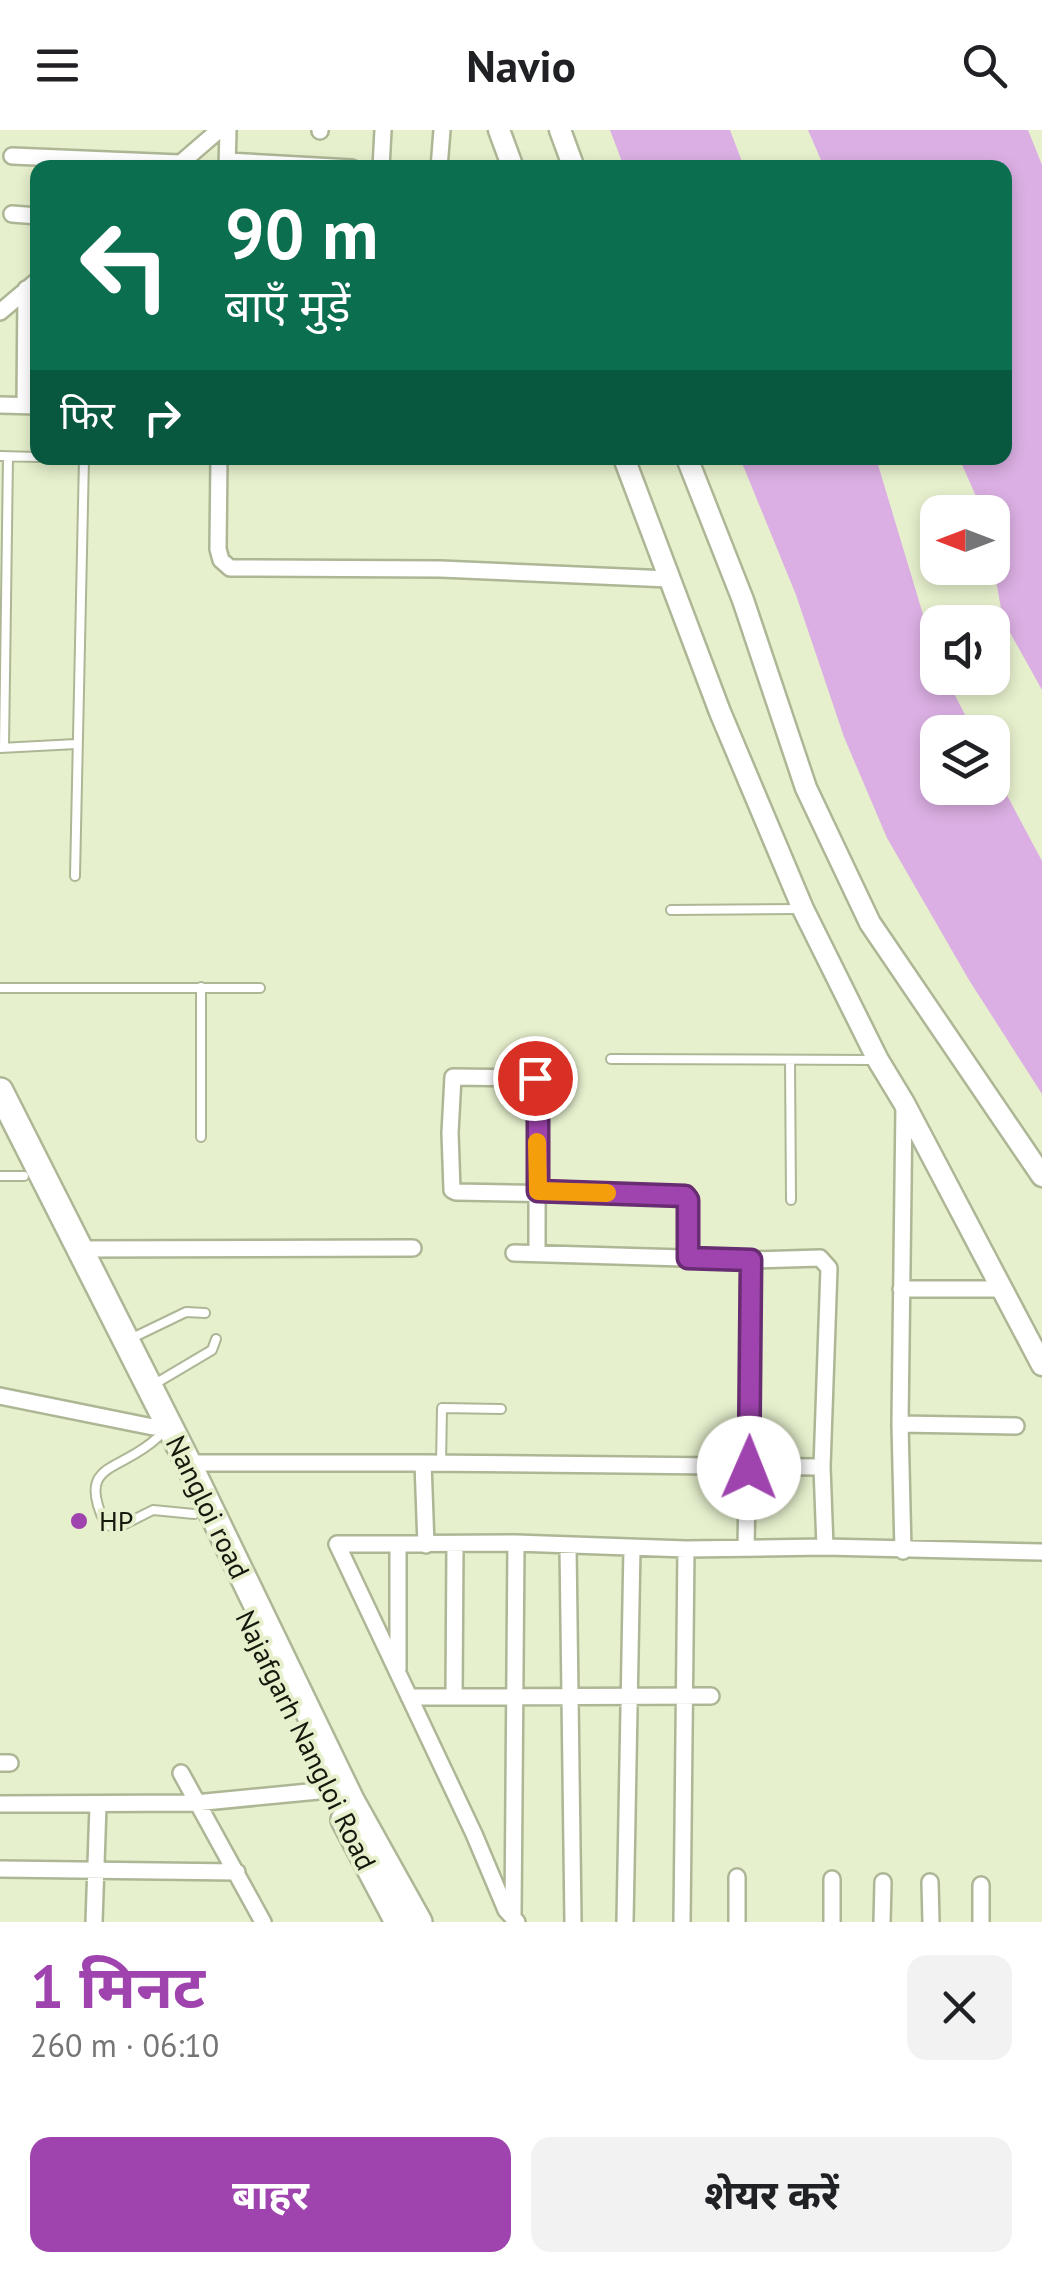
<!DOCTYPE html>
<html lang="hi">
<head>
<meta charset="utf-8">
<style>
	:root { --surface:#fff; --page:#f2f2f2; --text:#202124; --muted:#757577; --accent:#9f44ae }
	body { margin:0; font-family:"PT Sans","Noto Sans Devanagari",sans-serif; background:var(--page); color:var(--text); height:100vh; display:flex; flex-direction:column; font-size:38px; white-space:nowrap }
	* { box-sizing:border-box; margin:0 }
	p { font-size:32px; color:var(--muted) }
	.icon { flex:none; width:55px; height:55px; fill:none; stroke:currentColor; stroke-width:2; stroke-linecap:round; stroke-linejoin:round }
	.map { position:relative; height:1792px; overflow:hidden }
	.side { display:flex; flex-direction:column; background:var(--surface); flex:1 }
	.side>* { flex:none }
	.hud { position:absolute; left:30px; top:30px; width:982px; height:305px; border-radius:20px; box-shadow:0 5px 15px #0003; background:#0b6e4f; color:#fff; overflow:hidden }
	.needle { width:65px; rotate:270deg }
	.controls { position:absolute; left:920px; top:365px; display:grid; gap:20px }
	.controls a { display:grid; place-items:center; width:90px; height:90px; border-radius:20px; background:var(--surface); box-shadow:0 5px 15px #0003; font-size:50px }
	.pin { position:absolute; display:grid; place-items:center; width:85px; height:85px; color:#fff; margin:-42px; border:5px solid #fff; border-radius:50%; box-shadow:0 2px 10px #0007 }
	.me { position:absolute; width:110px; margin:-55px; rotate:1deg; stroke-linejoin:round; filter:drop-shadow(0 0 8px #0008) }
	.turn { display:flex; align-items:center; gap:35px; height:210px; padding:0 30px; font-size:45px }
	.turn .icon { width:130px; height:130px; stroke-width:2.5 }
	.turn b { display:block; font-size:70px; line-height:85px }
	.then { display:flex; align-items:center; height:95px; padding:0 30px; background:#0003; gap:20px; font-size:38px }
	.round { display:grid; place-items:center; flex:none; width:105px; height:105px; border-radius:20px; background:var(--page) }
	.head { display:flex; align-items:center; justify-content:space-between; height:170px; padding:0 30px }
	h1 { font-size:60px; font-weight:700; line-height:75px; color:var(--accent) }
	.button { display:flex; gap:20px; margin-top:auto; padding:20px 30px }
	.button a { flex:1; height:115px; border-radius:20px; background:var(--accent); color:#fff; font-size:40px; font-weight:700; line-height:115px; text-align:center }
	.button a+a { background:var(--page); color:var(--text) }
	header { display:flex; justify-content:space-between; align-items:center; height:130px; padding:0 30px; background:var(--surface); font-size:45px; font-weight:700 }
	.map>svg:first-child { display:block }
</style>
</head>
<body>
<header><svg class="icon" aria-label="menu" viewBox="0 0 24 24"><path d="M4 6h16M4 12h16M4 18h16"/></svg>Navio<svg class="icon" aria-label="search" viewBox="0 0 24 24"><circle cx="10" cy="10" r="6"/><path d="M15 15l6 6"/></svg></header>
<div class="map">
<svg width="1042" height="1792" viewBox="0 0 1042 1792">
	<rect width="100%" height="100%" fill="#e6f0cd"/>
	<path fill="#dbafe3" d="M 610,0 L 730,0 L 744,37 L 624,37 Z
		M 808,0 L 1028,0 L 1042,35 L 1042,560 L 1003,490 L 993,433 L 992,382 L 983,382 L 959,328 L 1005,328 L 1005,38 L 824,37 Z
		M 740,328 L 876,328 L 937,531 L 938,548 L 946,548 L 974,602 L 938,602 L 938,658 L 992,658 L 993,639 L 1042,731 L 1042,964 L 969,850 L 887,708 L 844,607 L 796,465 Z"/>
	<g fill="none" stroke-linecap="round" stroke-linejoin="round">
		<defs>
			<path id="service" d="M 0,326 L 38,327
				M 51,328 L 84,328
				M 4,617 L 8,327
				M 0,618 L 76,614
				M 75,746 L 84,328
				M 671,780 L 799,779
				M 0,858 L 260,858
				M 611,929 L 873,930
				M 790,930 L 791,1070
				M 201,1007 L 201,857
				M 0,1046 L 24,1046
				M 128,1210 L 186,1182 L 205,1183
				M 153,1255 L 212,1220 L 216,1209
				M 158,1307 C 121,1343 74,1331 106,1395 L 119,1397 L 153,1380 L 194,1384
				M 441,1334 L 442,1278 L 501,1279"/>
			<path id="minor" d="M 320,0 L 320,1
				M 12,26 L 180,33
				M 227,31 L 352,38
				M 175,38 L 219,0
				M 227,38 L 228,0
				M 381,38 L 383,0
				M 439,38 L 442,0
				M 12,84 L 38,86
				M 0,182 L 38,150
				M 0,275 L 38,276
				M 25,276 L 26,159
				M 219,328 L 218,419 L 221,430 L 230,438 L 441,439 L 669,449
				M 79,1119 L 413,1118
				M 514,1123 L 751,1130 L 820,1128 L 829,1138 L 822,1337 L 825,1417
				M 537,1124 C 537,1067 537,1009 538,952 L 530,948 L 453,947 L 450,1003 L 452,1060 L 456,1062 L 685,1066 L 688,1070 L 688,1128
				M 901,1159 L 1001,1159
				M 0,1266 L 153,1297 L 166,1291
				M 900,1294 L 1016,1296
				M 188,1333 L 423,1333 L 426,1415
				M 423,1333 L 822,1337
				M 568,1416 L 573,1792
				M 746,1418 L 751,1130
				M 903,1421 L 900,1294 L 904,975
				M 398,1540 L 398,1414
				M 409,1567 L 711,1566
				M 454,1567 L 455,1414
				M 0,1633 L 10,1633
				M 181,1643 L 263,1792
				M 0,1674 L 195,1673 L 329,1660
				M 0,1739 L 237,1742
				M 737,1747 L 737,1792
				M 930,1752 L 931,1792
				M 513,1786 L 516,1413
				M 94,1792 L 98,1676
				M 517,1792 L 506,1780 L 474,1704 L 337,1414 L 516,1413 L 686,1419 L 825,1417 L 1042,1422
				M 625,1792 L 632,1418
				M 682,1792 L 686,1419
				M 832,1792 L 832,1749
				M 882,1792 L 883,1752
				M 981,1792 L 981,1755"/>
			<path id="tertiary" d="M 499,0 L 513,38
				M 560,0 L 574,38
				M 624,328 L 720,582 L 803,779 L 878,930 L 904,973 L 1042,1235
				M 687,328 L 743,470 L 806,658 L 870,793 L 1042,1046"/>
			<path id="primary" d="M 0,961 L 188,1333 L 351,1670 L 419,1792
				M 344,1690 L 398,1792"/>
		</defs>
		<use href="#service" stroke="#adb695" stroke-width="12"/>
		<use href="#minor" stroke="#adb695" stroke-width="20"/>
		<use href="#tertiary" stroke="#adb695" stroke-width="25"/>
		<use href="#primary" stroke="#adb695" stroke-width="30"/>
		<use href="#service" stroke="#fff" stroke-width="8"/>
		<use href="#minor" stroke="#fff" stroke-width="15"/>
		<use href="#tertiary" stroke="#fff" stroke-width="20"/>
		<use href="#primary" stroke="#fff" stroke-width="25"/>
	</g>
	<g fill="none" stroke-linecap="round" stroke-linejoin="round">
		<defs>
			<path id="route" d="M 535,948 L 538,952 L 538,1061 L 685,1066 L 688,1070 L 688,1128 L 751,1130 L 749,1338"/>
		</defs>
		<use href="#route" stroke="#672c71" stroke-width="25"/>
		<use href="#route" stroke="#9f44ae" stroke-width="18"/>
		<path stroke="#f59e0b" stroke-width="18" d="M 537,1012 L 538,1061 L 607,1063"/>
	</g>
	<circle fill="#9f44ae" stroke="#e6f0cd" stroke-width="4" cx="79" cy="1391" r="10"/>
	<g text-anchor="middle" stroke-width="8" stroke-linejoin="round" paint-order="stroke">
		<g font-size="28" fill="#15180c" stroke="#e6f0cd">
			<text transform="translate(208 1377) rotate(64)" y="10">Nangloi road</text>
			<text transform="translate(306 1610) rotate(64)" y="10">Najafgarh Nangloi Road</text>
		</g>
		<g font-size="28" fill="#15180c" stroke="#e6f0cd" text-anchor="start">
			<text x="99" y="1401">HP</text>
		</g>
	</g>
</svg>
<div class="controls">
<a><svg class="needle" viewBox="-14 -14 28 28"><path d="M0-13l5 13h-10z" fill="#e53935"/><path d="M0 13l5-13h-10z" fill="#757577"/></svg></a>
<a><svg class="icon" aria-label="sound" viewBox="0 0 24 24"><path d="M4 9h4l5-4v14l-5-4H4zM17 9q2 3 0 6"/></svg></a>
<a><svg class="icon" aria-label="layers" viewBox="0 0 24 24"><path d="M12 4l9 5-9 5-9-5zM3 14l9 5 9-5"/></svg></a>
</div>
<div class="pin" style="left:535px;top:948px;background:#d93025"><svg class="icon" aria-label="arrive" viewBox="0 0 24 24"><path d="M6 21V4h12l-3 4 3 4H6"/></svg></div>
<svg class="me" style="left:749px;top:1338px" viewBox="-20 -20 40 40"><circle r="19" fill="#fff"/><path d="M0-13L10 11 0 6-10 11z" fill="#9f44ae"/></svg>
<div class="hud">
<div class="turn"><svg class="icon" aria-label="left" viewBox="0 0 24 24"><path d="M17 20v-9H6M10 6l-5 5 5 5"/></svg><div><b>90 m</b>बाएँ मुड़ें</div></div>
<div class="then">फिर<svg class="icon" aria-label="right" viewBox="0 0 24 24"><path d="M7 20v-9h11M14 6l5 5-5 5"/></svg></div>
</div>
</div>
<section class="side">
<div class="head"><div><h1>1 मिनट</h1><p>260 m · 06:10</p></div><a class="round"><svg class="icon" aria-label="close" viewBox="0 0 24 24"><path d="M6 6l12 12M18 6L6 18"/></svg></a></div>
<div class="button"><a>बाहर</a><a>शेयर करें</a></div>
</section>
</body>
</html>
